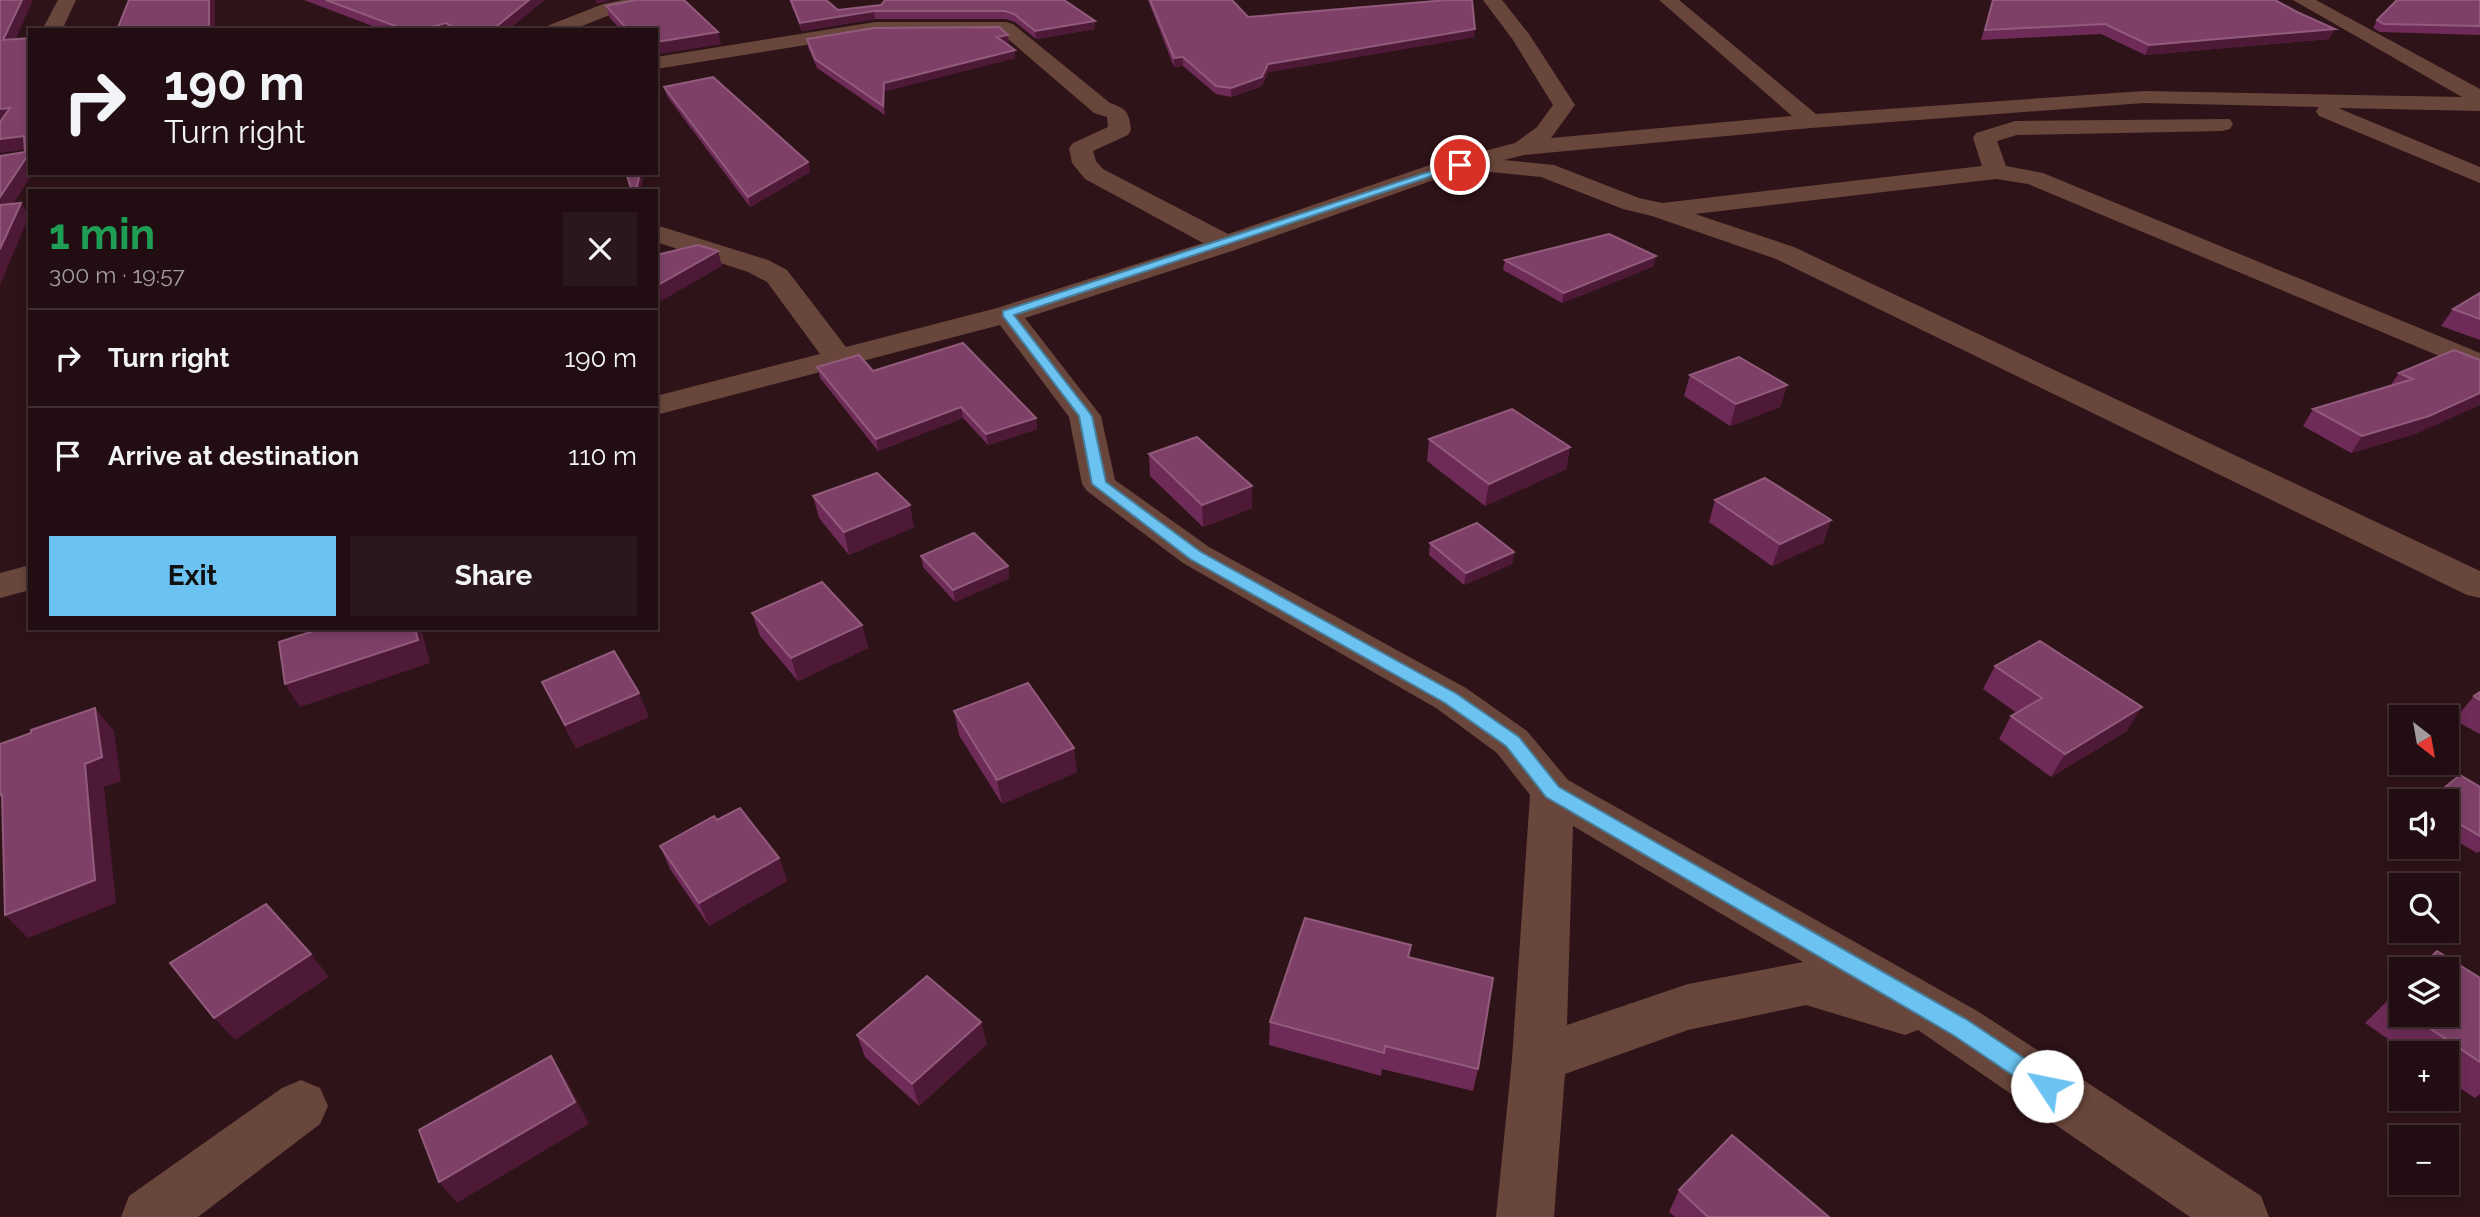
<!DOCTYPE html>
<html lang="en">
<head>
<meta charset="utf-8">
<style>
	:root { --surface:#220e12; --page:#2a171b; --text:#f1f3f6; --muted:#a29c9f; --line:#3f2e32; --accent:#6cc3f2 }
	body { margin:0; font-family:Raleway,sans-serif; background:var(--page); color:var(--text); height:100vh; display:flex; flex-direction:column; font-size:26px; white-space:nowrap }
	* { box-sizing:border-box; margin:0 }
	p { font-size:23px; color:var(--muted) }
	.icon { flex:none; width:38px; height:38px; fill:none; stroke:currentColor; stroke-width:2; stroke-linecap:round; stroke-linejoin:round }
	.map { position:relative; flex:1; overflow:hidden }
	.details { position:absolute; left:28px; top:189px; width:630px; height:441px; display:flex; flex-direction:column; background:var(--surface); border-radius:0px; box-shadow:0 4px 10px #0003,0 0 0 2px var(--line) }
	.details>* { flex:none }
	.guide { position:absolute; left:28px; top:28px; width:630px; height:147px; border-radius:0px; box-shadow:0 4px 10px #0003,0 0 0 2px var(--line); background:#220e12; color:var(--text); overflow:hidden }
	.needle { width:46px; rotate:149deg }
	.tools { position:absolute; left:2389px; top:705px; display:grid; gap:14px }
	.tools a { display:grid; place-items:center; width:70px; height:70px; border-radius:0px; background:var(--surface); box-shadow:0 4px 10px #0003,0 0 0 2px var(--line); font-size:35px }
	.pin { position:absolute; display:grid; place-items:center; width:60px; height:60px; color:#fff; margin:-30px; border:4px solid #fff; border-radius:50%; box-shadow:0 2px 7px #0007 }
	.me { position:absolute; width:77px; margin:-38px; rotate:304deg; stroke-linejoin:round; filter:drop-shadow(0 0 5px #0008) }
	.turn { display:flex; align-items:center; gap:24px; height:147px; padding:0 21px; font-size:32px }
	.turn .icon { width:91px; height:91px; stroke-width:2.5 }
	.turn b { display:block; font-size:49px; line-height:60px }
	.round { display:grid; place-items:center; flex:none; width:74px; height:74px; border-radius:0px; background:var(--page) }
	.summary { display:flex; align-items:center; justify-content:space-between; height:119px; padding:0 21px }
	h1 { font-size:42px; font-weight:700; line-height:52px; color:#1e9e55 }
	.button { display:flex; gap:14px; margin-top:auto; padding:14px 21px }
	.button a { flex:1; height:80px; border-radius:0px; background:var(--accent); color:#111; font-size:28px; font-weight:700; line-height:80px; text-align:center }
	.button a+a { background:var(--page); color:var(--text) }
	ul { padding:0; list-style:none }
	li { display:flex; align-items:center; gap:21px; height:98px; padding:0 21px; border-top:2px solid var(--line) }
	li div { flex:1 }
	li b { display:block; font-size:26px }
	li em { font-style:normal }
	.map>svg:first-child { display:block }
</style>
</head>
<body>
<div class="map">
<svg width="2480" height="1217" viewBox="0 0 2480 1217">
	<rect width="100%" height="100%" fill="#2e1318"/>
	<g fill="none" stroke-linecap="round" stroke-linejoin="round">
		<path fill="#69463b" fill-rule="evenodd" d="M 58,0 L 76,0 L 62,30 L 42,30 Z
			M 623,0 L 663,0 L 661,4 L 615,13 L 572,30 L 544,30 L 547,26 L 603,4 Z
			M 1483,0 L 1502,0 L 1529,34 L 1575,105 L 1551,138 L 1792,116 L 1659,0 L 1679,0 L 1816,114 L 2144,91 L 2462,97 L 2293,0 L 2316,0 L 2480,89 L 2480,111 L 2338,108 L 2480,167 L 2480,183 L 2319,116 L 2316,111 L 2319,107 L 2144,103 L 1811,128 L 1524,155 L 1504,160 L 1554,165 L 1639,198 L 1662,203 L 1982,166 L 1973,138 L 1976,133 L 2015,121 L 2230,119 L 2233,124 L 2230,129 L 2222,131 L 2017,135 L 1997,141 L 2006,166 L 2043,173 L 2480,353 L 2480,373 L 2028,184 L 1996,179 L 1695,214 L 1794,247 L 2480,571 L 2480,598 L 2467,595 L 1776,259 L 1652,216 L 1623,209 L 1541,177 L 1490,172 L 1488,164 L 1448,175 L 1235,250 L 1025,318 L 1101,416 L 1115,480 L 1209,547 L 1466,688 L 1527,731 L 1568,780 L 1979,1012 L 2261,1196 L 2269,1217 L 2190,1217 L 1918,1030 L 1905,1035 L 1806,1005 L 1688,1030 L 1565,1074 L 1554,1217 L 1496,1217 L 1512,1059 L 1530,795 L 1497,753 L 1436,708 L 1183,563 L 1087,491 L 1082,484 L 1069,417 L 1000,325 L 656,415 L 656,396 L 820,354 L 767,282 L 748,272 L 656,242 L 656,225 L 768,260 L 787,270 L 846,347 L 997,308 L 1203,243 L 1085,179 L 1072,163 L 1069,148 L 1073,143 L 1108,127 L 1107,117 L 1094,113 L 1001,33 L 875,34 L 656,69 L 656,57 L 875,22 L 1006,22 L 1013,24 L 1110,103 C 1127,109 1129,112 1131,130 L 1128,135 L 1093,151 L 1096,161 L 1103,169 L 1228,234 L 1430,165 L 1515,143 L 1537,127 L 1553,105 L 1513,40 ZM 1573,826 L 1803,962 L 1688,984 L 1567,1025 Z
			M 30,565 L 30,590 L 0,598 L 0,573 Z
			M 301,1080 L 320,1088 L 328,1106 L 320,1124 L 198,1217 L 121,1217 L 129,1196 L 282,1088 Z"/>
	</g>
	<path fill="#6e2b57" d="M 304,0 L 544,0 L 508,30 L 383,30 Z
		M 789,0 L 826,0 L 838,10 L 1064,0 L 1095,21 L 1095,29 L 1036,39 L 1015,22 L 1006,19 L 875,19 L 802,31 Z
		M 1148,0 L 1232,0 L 1248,17 L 1474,37 L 1268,72 L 1262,86 L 1231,97 L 1216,94 L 1183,66 L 1174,67 Z
		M 1993,0 L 2275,0 L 2329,39 L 2145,55 L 2101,34 L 1981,40 Z
		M 2480,0 L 2480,35 L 2380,32 L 2373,28 L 2377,20 Z
		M 606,6 L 721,44 L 656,54 L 656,30 L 621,30 L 610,18 Z
		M 807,39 L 1009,44 L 1007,44 L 1015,58 L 885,91 L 885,115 L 817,68 L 808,47 Z
		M 664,87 L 808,162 L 810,172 L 750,207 L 667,96 Z
		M 1505,260 L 1654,266 L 1562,303 L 1503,270 Z
		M 2480,293 L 2480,340 L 2441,326 L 2453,309 Z
		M 2454,350 L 2418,433 L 2351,453 L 2303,426 L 2313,409 L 2390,386 L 2399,373 Z
		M 817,367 L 873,371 L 1036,418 L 1037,429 L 988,445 L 963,418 L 878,451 L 820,378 Z
		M 1690,375 L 1787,385 L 1780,407 L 1730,426 L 1684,396 Z
		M 1429,439 L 1570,447 L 1566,469 L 1485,506 L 1427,461 Z
		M 1149,454 L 1252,508 L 1203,527 L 1150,476 Z
		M 813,496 L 914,527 L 849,555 L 819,518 Z
		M 1715,500 L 1831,520 L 1823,543 L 1772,566 L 1709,522 Z
		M 1430,543 L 1514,552 L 1512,564 L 1464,585 L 1429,555 Z
		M 921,556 L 1008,566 L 1009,578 L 955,602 L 923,567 Z
		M 752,613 L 862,625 L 868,648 L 798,681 L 760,636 Z
		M 1995,666 L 2127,731 L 2051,777 L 1999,739 L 2011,716 L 2017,713 L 1983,689 Z
		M 542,682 L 649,717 L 576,748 Z
		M 2480,692 L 2480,734 L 2454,720 L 2474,696 Z
		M 954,711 L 1077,772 L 1002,804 L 959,735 Z
		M 2480,787 L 2480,851 L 2477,853 L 2446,835 L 2446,802 Z
		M 717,820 L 779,858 L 787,881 L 709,926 L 670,869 L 660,846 Z
		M 1411,945 L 1409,957 L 1478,1069 L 1473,1091 L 1382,1069 L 1381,1076 L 1269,1045 L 1270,1022 Z
		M 2480,978 L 2480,1094 L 2475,1098 L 2446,1079 L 2446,1054 L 2410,1054 L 2365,1023 L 2401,987 L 2401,1015 L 2446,1015 Z
		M 857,1035 L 987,1044 L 919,1106 L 865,1057 Z
		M 1679,1190 L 1829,1217 L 1675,1217 L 1669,1212 Z"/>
	<path fill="#4e1937" d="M 22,0 L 33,0 L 10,52 L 3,40 Z
		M 209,0 L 215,0 L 215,30 L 205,30 Z
		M 529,0 L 544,0 L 508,30 L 492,30 Z
		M 596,0 L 612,0 L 597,4 Z
		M 874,11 L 875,19 L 802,31 L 800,23 Z
		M 1095,21 L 1095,29 L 1036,39 L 1035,31 Z
		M 446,23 L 448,30 L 420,30 Z
		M 1475,29 L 1474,37 L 1268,72 L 1262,86 L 1231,97 L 1231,88 L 1268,64 Z
		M 2335,29 L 2329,39 L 2145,55 L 2149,45 Z
		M 718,32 L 721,44 L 656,54 L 656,42 Z
		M 1008,35 L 1009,44 L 998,45 L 997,37 Z
		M 1015,50 L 1015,58 L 885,91 L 885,115 L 883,106 L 884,83 Z
		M 1183,57 L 1183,66 L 1174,67 L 1174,58 Z
		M 656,89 L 659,98 L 656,111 Z
		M 10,108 L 0,123 L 0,109 Z
		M 24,136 L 30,149 L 0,153 L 0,139 Z
		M 30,152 L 30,173 L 33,173 L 3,220 L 0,216 L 0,197 Z
		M 808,162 L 810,172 L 750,207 L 748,197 Z
		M 640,173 L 644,173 L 641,191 L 636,191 Z
		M 21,203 L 29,216 L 0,285 L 0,249 Z
		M 718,251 L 722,266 L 656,304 L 656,286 Z
		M 1656,256 L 1654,266 L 1562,303 L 1564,293 Z
		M 1787,385 L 1780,407 L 1730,426 L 1736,404 Z
		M 2480,393 L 2480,405 L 2418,433 L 2351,453 L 2362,436 Z
		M 961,407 L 963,418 L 878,451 L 876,439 Z
		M 1036,418 L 1037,429 L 988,445 L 986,434 Z
		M 1570,447 L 1566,469 L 1485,506 L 1489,484 Z
		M 1252,486 L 1252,508 L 1203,527 L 1202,505 Z
		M 910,505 L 914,527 L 849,555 L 844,532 Z
		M 1831,520 L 1823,543 L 1772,566 L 1780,544 Z
		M 1514,552 L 1512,564 L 1464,585 L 1466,573 Z
		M 1008,566 L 1009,578 L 955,602 L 953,590 Z
		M 862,625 L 868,648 L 798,681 L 791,658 Z
		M 415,628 L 421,628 L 430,663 L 300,707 L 285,684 Z
		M 639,693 L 649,717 L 576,748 L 565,725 Z
		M 2142,707 L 2127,731 L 2051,777 L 2065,754 Z
		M 95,708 L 114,731 L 121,781 L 104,787 L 116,903 L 28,938 L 5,915 L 85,764 Z
		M 1074,748 L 1077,772 L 1002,804 L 997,780 Z
		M 779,858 L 787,881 L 709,926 L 699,903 Z
		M 311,954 L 329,977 L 235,1040 L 214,1018 Z
		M 981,1022 L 987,1044 L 919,1106 L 912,1084 Z
		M 551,1056 L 565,1078 L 589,1124 L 457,1203 L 439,1182 Z"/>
	<path fill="#7e4067" stroke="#925b7c" stroke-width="2" d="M 0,0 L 22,0 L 3,40 L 30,38 L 30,152 L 0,197 L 0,156 L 25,152 L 24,136 L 0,139 L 0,122 L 10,108 L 0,109 Z
		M 129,0 L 209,0 L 209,25 L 205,30 L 117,30 Z
		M 326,0 L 529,0 L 492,30 L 459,30 L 446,23 L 420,30 L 406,30 Z
		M 636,0 L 684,0 L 718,32 L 656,42 L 656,30 L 628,30 L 606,6 Z
		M 791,0 L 826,0 L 838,10 L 881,5 L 885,0 L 1064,0 L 1095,21 L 1035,31 L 1014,14 L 1005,11 L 874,11 L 800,23 Z
		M 1150,0 L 1232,0 L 1248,17 L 1447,0 L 1472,0 L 1475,29 L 1268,64 L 1262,77 L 1231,88 L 1216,86 L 1183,57 L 1174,58 Z
		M 1993,0 L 2275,0 L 2297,12 L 2335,29 L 2149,45 L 2105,24 L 1985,30 Z
		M 2397,0 L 2480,0 L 2480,26 L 2384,24 L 2377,20 Z
		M 999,27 L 1008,35 L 997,37 L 1015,50 L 884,83 L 883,106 L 815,59 L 807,39 L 874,28 Z
		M 713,77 L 808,162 L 748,197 L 664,87 Z
		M 626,173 L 640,173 L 636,191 L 632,191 Z
		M 21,203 L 0,249 L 0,205 Z
		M 1609,234 L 1656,256 L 1564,293 L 1505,260 Z
		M 698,245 L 718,251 L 656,286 L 656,255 Z
		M 2480,293 L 2480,319 L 2453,309 Z
		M 963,343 L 1036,418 L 986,434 L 961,407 L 876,439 L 817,367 L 859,355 L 873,371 Z
		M 2454,350 L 2480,360 L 2480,393 L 2429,416 L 2362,436 L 2313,409 L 2413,379 L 2399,373 Z
		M 1739,357 L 1787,385 L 1736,404 L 1690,375 Z
		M 1512,409 L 1570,447 L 1489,484 L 1429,439 Z
		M 1197,437 L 1252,486 L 1202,505 L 1149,454 Z
		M 877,473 L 910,505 L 844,532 L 813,496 Z
		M 1765,478 L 1831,520 L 1780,544 L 1715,500 Z
		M 1477,523 L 1514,552 L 1466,573 L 1430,543 Z
		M 974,533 L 1008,566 L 953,590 L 921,556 Z
		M 822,582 L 862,625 L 791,658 L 752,613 Z
		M 323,628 L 415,628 L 418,640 L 285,684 L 279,642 Z
		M 2040,641 L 2142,707 L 2065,754 L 2011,716 L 2042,698 L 1995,666 Z
		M 614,651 L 639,693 L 565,725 L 542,682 Z
		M 1028,683 L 1074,748 L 997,780 L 954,711 Z
		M 2480,692 L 2480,700 L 2474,696 Z
		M 95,708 L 102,757 L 85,764 L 95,880 L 5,915 L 2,794 L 0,795 L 0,744 L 31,733 L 31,730 Z
		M 2460,775 L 2480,787 L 2480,836 L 2446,816 L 2446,802 L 2427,802 Z
		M 740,808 L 779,858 L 699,903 L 660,846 L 714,816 L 717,820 Z
		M 266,904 L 311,954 L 214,1018 L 170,963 Z
		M 1305,918 L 1411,945 L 1408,957 L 1493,978 L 1478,1069 L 1385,1046 L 1384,1053 L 1270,1022 Z
		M 2437,951 L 2480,978 L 2480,1062 L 2410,1015 L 2446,1015 L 2446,970 L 2418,970 Z
		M 927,976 L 981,1022 L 912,1084 L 857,1035 Z
		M 2401,987 L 2401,1009 L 2388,1000 Z
		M 551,1056 L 575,1102 L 439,1182 L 419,1130 Z
		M 1732,1135 L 1829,1217 L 1708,1217 L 1679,1190 Z"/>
	<path fill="#6cc3f2" stroke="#467f9d" stroke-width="2" d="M 1456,163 L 1465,165 L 1014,315 L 1092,416 L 1106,482 L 1201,552 L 1457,694 L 1519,737 L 1559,787 L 1969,1021 L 2055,1079 L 2058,1086 L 2055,1093 L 2047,1096 L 2039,1093 L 1953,1035 L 1546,797 L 1506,746 L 1445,703 L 1190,559 L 1092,484 L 1079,416 L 1003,316 L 1003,311 Z"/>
</svg>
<div class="tools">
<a><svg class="needle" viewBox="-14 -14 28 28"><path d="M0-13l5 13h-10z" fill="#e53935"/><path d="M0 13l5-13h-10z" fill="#a29c9f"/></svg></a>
<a><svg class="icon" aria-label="sound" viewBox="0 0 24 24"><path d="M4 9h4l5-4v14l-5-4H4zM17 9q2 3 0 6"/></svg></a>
<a><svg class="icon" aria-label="search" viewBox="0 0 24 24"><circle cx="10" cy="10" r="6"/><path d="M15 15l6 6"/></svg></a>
<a><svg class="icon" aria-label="layers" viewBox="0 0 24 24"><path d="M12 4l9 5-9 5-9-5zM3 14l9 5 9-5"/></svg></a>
<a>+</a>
<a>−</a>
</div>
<div class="pin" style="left:1460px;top:165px;background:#d93025"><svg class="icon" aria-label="arrive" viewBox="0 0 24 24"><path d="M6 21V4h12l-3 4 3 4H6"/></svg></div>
<svg class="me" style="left:2047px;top:1086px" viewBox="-20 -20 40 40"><circle r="19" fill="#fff"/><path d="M0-13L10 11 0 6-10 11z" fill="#6cc3f2"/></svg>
<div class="guide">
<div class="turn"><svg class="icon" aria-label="right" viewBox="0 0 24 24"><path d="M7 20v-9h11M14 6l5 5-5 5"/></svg><div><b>190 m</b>Turn right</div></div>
</div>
<section class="details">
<div class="summary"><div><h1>1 min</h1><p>300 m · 19:57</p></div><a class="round"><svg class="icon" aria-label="close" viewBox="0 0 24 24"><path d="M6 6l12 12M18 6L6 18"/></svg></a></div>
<ul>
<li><svg class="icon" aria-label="right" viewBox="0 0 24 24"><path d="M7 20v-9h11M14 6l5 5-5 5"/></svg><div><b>Turn right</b></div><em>190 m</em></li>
<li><svg class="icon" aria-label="arrive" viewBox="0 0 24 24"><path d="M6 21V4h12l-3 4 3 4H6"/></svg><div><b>Arrive at destination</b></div><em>110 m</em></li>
</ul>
<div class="button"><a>Exit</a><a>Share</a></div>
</section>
</div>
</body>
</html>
